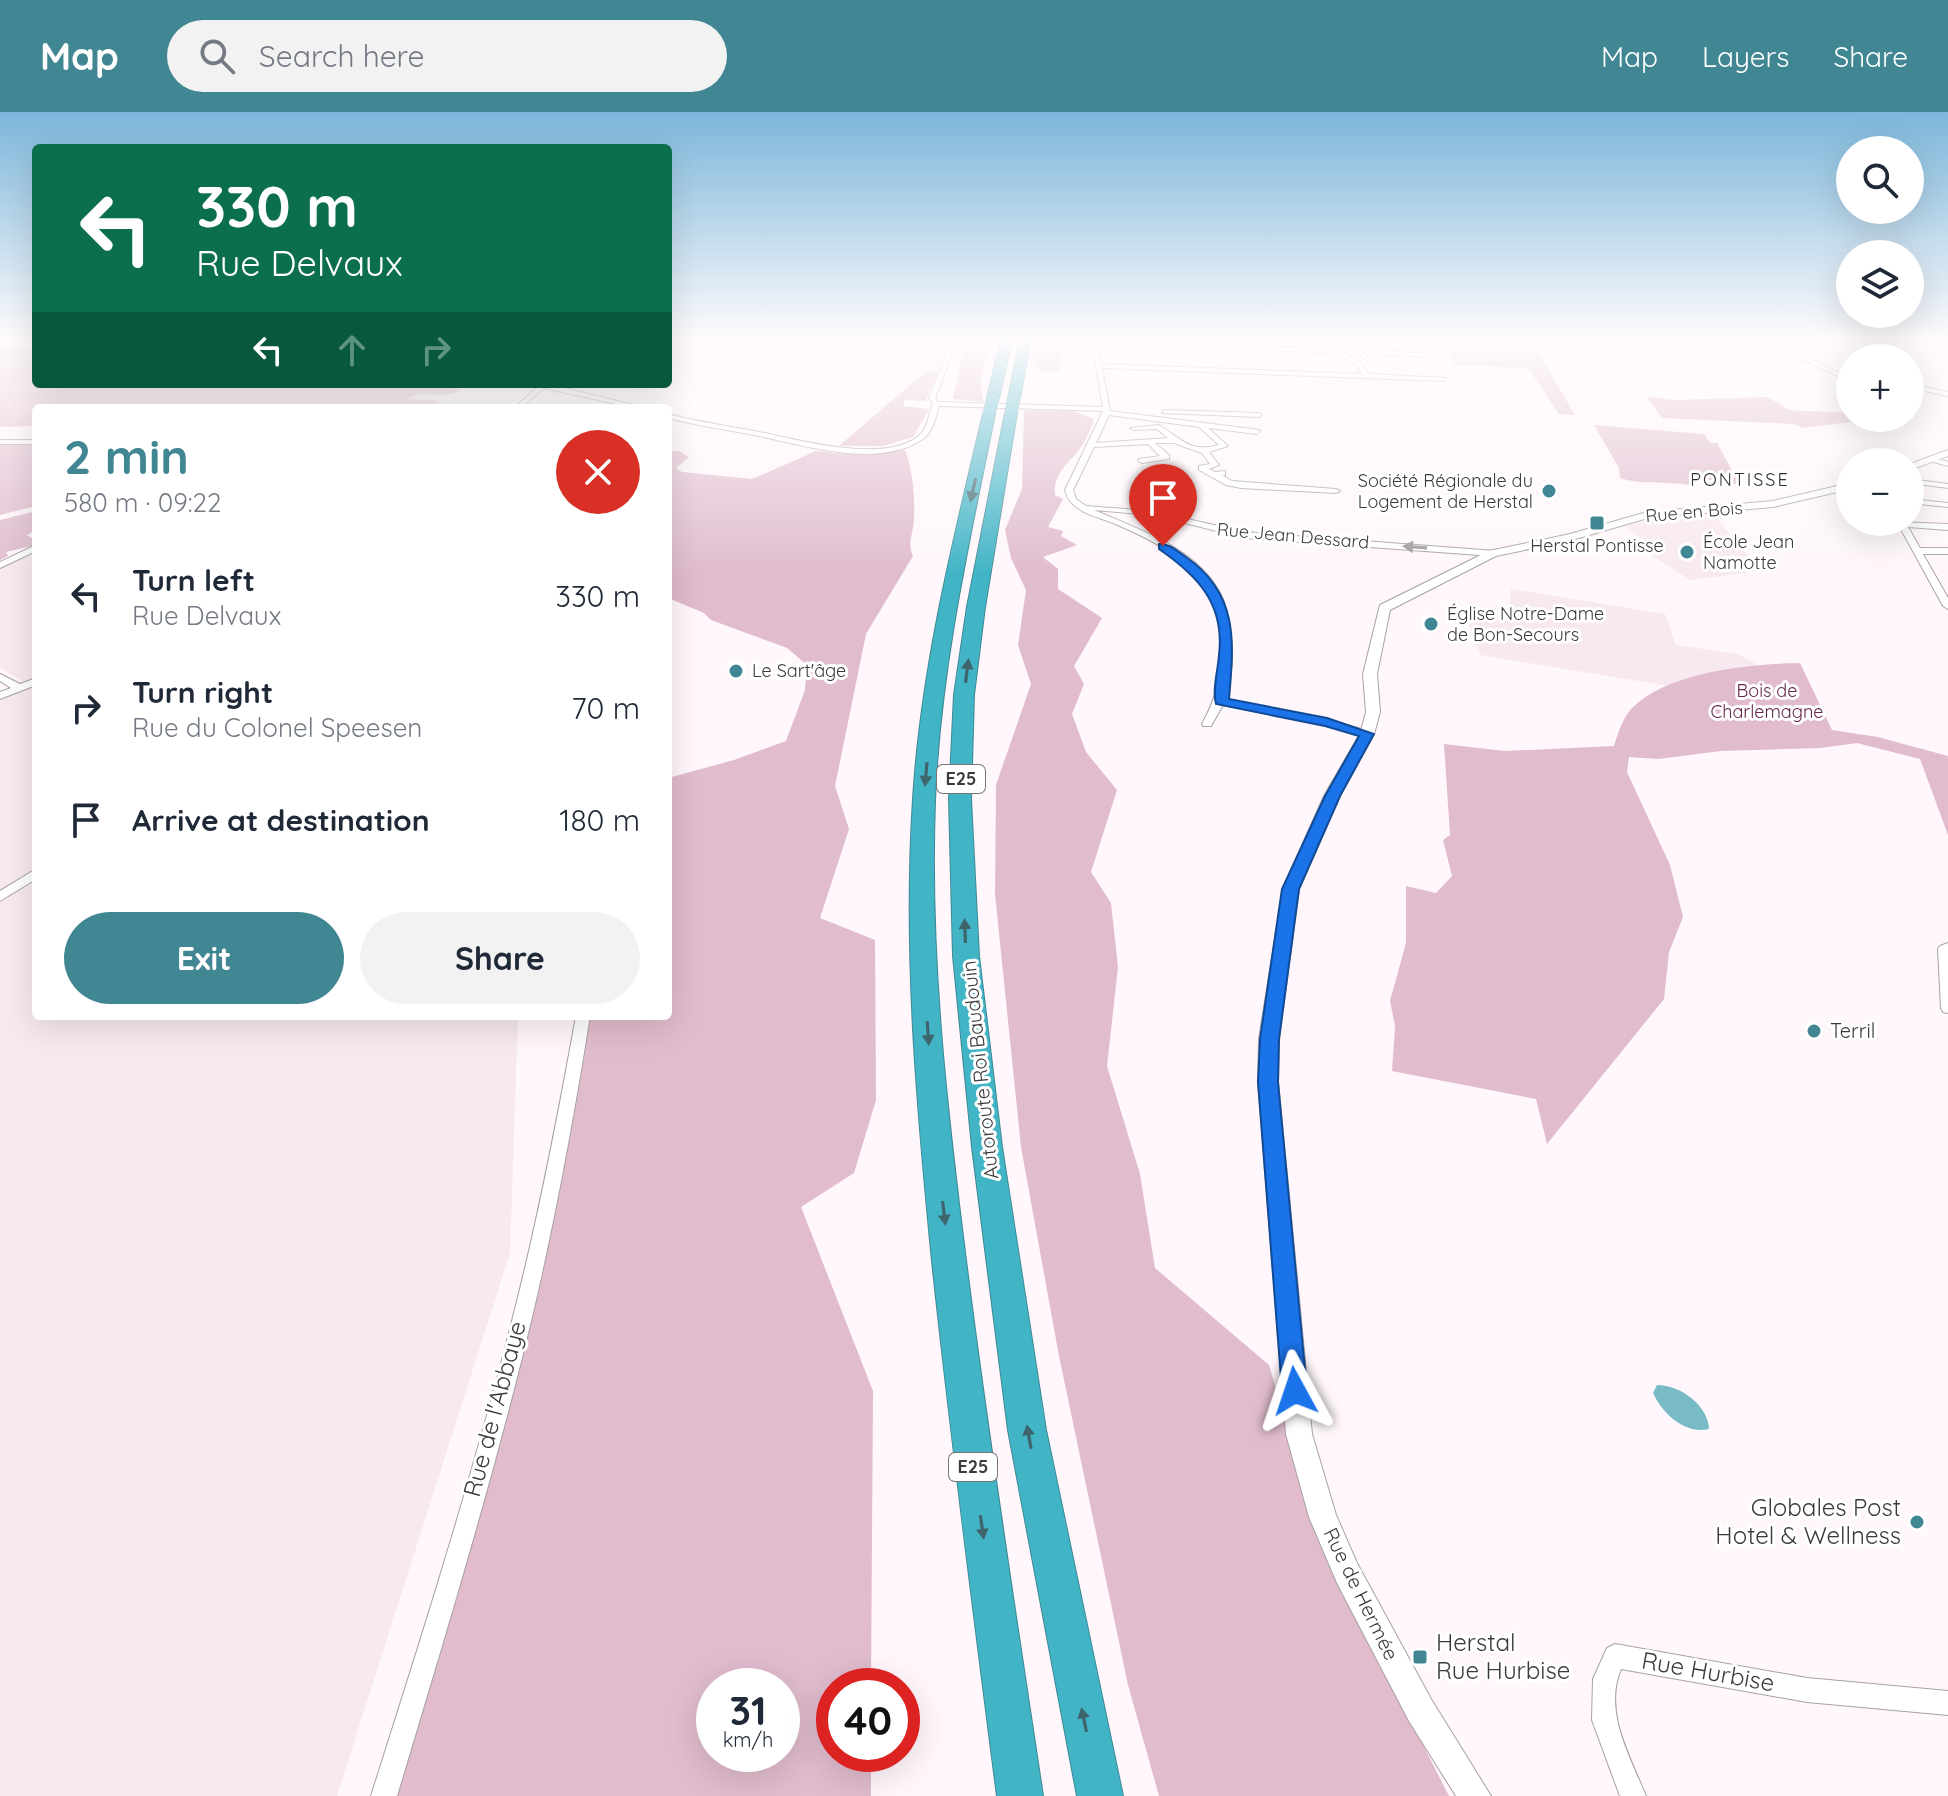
<!DOCTYPE html>
<html lang="en">
<head>
<meta charset="utf-8">
<style>
	:root { --surface:#fff; --page:#f2f2f3; --text:#1f2937; --muted:#747a83; --accent:#418693 }
	body { margin:0; font-family:Quicksand,sans-serif; background:var(--page); color:var(--text); height:100vh; display:flex; flex-direction:column; font-size:30px; white-space:nowrap }
	* { box-sizing:border-box; margin:0 }
	p { font-size:26px; color:var(--muted) }
	.icon { flex:none; width:44px; height:44px; fill:none; stroke:currentColor; stroke-width:2; stroke-linecap:round; stroke-linejoin:round }
	.map { position:relative; flex:1; overflow:hidden }
	.drawer { position:absolute; left:32px; top:292px; width:640px; height:616px; display:flex; flex-direction:column; background:var(--surface); border-radius:8px; box-shadow:0 8px 32px #0002 }
	.drawer>* { flex:none }
	.banner { position:absolute; left:32px; top:32px; width:640px; height:244px; border-radius:8px; box-shadow:0 8px 32px #0002; background:#0b6e4f; color:#fff; overflow:hidden }
	.buttons { position:absolute; left:1836px; top:24px; display:grid; gap:16px }
	.buttons a { display:grid; place-items:center; width:88px; height:88px; border-radius:50%; background:var(--surface); box-shadow:0 8px 32px #0002; font-size:40px }
	.speed { position:absolute; left:696px; top:1556px; display:flex; gap:16px; font-size:40px; font-weight:700; text-align:center }
	.speed>* { display:grid; place-content:center; width:104px; height:104px; border-radius:50%; background:var(--surface); box-shadow:0 8px 32px #0002; line-height:1 }
	.speed small { font-size:20px; font-weight:400 }
	.speed .limit { border:12px solid #d22; background:#fff; color:#111 }
	.pin { position:absolute; display:grid; place-items:center; width:68px; height:68px; color:#fff; margin:-82px -34px; border-radius:50% 50% 50% 0; rotate:-45deg; box-shadow:0 0 8px #0007 }
	.pin .icon { rotate:45deg }
	.me { position:absolute; width:88px; margin:-44px; rotate:355deg; stroke-linejoin:round; filter:drop-shadow(0 0 6px #0008) }
	.turn { display:flex; align-items:center; gap:28px; height:168px; padding:0 32px; font-size:36px }
	.turn .icon { width:104px; height:104px; stroke-width:2.5 }
	.turn b { display:block; font-size:56px; line-height:68px }
	.lanes { display:flex; align-items:center; height:76px; padding:0 32px; background:#0003; justify-content:center; gap:40px; direction:ltr }
	.lanes .off { opacity:.35 }
	.round { display:grid; place-items:center; flex:none; width:84px; height:84px; border-radius:42px; background:var(--page) }
	.summary { display:flex; align-items:center; justify-content:space-between; height:136px; padding:0 32px }
	h1 { font-size:48px; font-weight:800; line-height:60px; color:var(--accent) }
	.cta { display:flex; gap:16px; margin-top:auto; padding:16px 32px }
	.cta a { flex:1; height:92px; border-radius:48px; background:var(--accent); color:#fff; font-size:32px; font-weight:800; line-height:92px; text-align:center }
	.cta a+a { background:var(--page); color:var(--text) }
	ul { padding:0; list-style:none }
	li { display:flex; align-items:center; gap:24px; height:112px; padding:0 32px }
	li div { flex:1 }
	li b { display:block; font-size:30px }
	li em { font-style:normal }
	header { display:flex; align-items:center; gap:48px; box-sizing:border-box; height:112px; padding:0 40px; background:var(--accent); color:#fff }
	header strong { font-size:38px }
	nav { display:flex; gap:44px; margin-inline-start:auto; font-size:28px }
	.search { width:560px; height:72px; background:var(--page); display:flex; align-items:center; gap:20px; box-sizing:border-box; padding:0 28px; border-radius:44px; color:var(--muted); font-size:30px }
	.map>svg:first-child { display:block }
</style>
</head>
<body>
<header>
<strong>Map</strong>
<div class="search"><svg class="icon" aria-label="search" viewBox="0 0 24 24"><circle cx="10" cy="10" r="6"/><path d="M15 15l6 6"/></svg>Search here</div>
<nav><a>Map</a><a>Layers</a><a>Share</a></nav>
</header>
<div class="map">
<svg width="1948" height="1684" viewBox="0 0 1948 1684">
	<rect width="100%" height="100%" fill="#fff7fb"/>
	<path fill="#f8e9f0" d="M 764,227 L 966,227 L 963,236 L 948,236 L 938,260 L 819,257 L 828,235 L 825,235 L 827,232 Z
		M 1712,400 L 1760,459 L 1690,468 L 1651,443 L 1653,435 L 1625,415 L 1655,406 Z
		M 16,445 L 36,445 L 36,904 L 518,904 L 510,1141 L 337,1684 L 0,1684 L 0,580 L 24,570 L 0,556 L 0,455 Z
		M 1511,477 L 1665,502 L 1676,533 L 1739,542 L 1757,553 L 1720,558 L 1669,574 L 1480,543 L 1469,513 L 1470,500 L 1508,505 Z"/>
	<path fill="#e0bccd" fill-rule="evenodd" d="M 966,227 L 991,227 L 980,270 L 983,290 L 953,287 Z
		M 1035,227 L 1063,227 L 1060,259 L 1041,260 L 1031,242 Z
		M 1428,227 L 1531,227 L 1575,303 L 1559,302 L 1528,256 L 1455,253 L 1450,240 L 1434,236 Z
		M 8,234 L 36,235 L 36,272 L 435,272 L 461,278 C 444,288 424,276 407,287 L 440,289 L 429,296 L 36,296 L 36,314 L 0,315 L 0,237 Z
		M 925,260 L 938,260 L 925,289 L 905,288 L 903,294 L 929,297 L 913,325 L 883,334 L 839,334 Z
		M 1646,284 L 1675,288 L 1768,285 L 1789,298 L 1850,301 L 1850,306 L 1866,308 L 1803,316 L 1794,312 L 1662,306 Z
		M 1024,298 L 1073,299 L 1094,307 C 1091,315 1088,324 1083,332 C 1072,350 1053,358 1055,383 L 1063,387 L 1048,415 L 1063,419 L 1061,424 L 1077,433 L 1043,445 L 1058,457 L 1058,477 L 1102,506 L 1074,554 L 1084,572 L 1072,602 L 1086,640 L 1117,678 L 1091,760 L 1111,791 L 1118,855 L 1107,954 L 1140,1062 L 1155,1156 L 1269,1253 L 1322,1434 L 1449,1684 L 1159,1684 L 1128,1573 L 1059,1244 L 1021,1035 L 995,782 L 996,673 L 1031,572 L 1018,533 L 1026,478 L 1011,446 L 1005,418 L 1022,377 Z
		M 1594,313 L 1704,322 L 1710,331 L 1717,331 L 1740,373 L 1694,365 L 1689,373 C 1666,369 1642,373 1620,366 L 1619,356 Z
		M 0,331 L 36,331 L 36,394 L 0,403 Z
		M 905,338 C 913,359 915,386 914,408 C 913,422 907,431 913,444 L 866,522 L 835,674 L 849,717 L 820,806 L 875,828 L 876,988 L 854,1061 L 801,1095 L 873,1279 L 871,1574 L 834,1574 L 834,1642 L 871,1642 L 871,1684 L 384,1684 L 509,1254 L 583,904 L 668,904 L 668,666 L 734,648 L 786,629 L 805,578 L 807,553 L 787,536 L 711,508 L 704,501 L 668,486 L 668,339 L 679,339 L 689,345 L 676,356 L 682,360 L 752,367 L 816,339 L 847,342 ZM 714,1574 L 782,1574 L 782,1642 L 714,1642 Z
		M 36,399 L 36,418 L 27,423 L 35,428 L 36,433 L 6,440 L 8,444 L 0,448 L 0,408 Z
		M 1800,551 L 1832,618 L 1878,625 L 1948,644 L 1948,723 L 1920,647 L 1857,631 L 1820,636 L 1721,639 L 1658,647 L 1629,645 L 1627,660 L 1670,753 L 1683,805 L 1669,840 L 1664,887 L 1547,1032 L 1536,987 L 1392,959 L 1395,914 L 1390,889 L 1406,831 L 1406,774 L 1436,781 L 1452,764 L 1443,728 L 1450,723 L 1444,632 L 1505,639 L 1614,634 C 1618,621 1623,605 1633,595 C 1671,559 1751,552 1800,551 Z"/>
	<path fill="#78bac6" d="M 1657,1273 C 1680,1273 1708,1293 1709,1317 C 1685,1323 1662,1301 1653,1281 Z"/>
	<g fill="none" stroke-linecap="round" stroke-linejoin="round">
		<defs>
			<path id="minor" d="M 690,227 L 696,227 L 696,231 L 704,233 L 692,234 L 688,230 Z
				M 1091,227 L 1338,237 L 1361,251 L 1369,262 L 1446,266 L 1444,269 L 1102,256 L 1110,299 L 1260,318 L 1257,322 L 1208,316 L 1228,334 L 1209,340 L 1219,353 L 1209,357 L 1215,360 L 1225,359 L 1225,363 L 1222,363 L 1232,369 L 1336,377 L 1340,379 L 1336,381 L 1241,376 L 1226,373 L 1199,358 L 1199,354 L 1210,352 L 1202,341 L 1174,331 L 1155,331 L 1169,343 L 1169,347 L 1142,351 L 1138,349 L 1139,347 L 1160,344 L 1148,332 L 1094,335 L 1073,378 L 1076,387 L 1086,394 L 1152,399 L 1245,420 L 1496,439 L 1496,443 L 1493,444 L 1245,426 L 1152,403 L 1094,398 C 1138,417 1197,436 1221,483 C 1226,492 1227,503 1229,513 C 1234,538 1233,562 1225,587 L 1327,607 L 1371,620 L 1371,624 L 1367,625 L 1325,613 L 1223,593 L 1211,614 L 1203,614 L 1202,612 C 1220,580 1226,548 1219,512 C 1217,502 1216,491 1211,482 C 1194,448 1147,425 1113,411 C 1100,406 1085,403 1074,393 C 1069,389 1067,385 1065,378 L 1103,299 L 939,294 C 935,306 934,319 923,327 C 879,357 807,334 759,324 C 729,318 698,314 668,306 L 668,302 C 698,310 729,314 759,320 C 799,328 890,354 922,321 C 928,313 929,301 933,292 L 929,286 L 949,235 L 952,233 L 955,235 L 935,286 L 938,290 L 1103,295 ZM 1098,232 L 1337,241 L 1357,253 L 1362,262 L 1102,252 ZM 1109,303 L 1199,315 L 1219,333 C 1189,341 1182,327 1159,313 L 1130,316 L 1134,318 L 1157,317 L 1168,326 L 1096,331 Z
				M 1345,227 L 1353,227 L 1369,238 L 1438,243 L 1435,245 L 1370,242 L 1364,247 L 1361,245 L 1364,240 Z
				M 1759,227 L 1768,227 L 1850,266 L 1850,270 Z
				M 541,272 L 548,272 L 646,296 L 634,296 L 544,276 L 521,296 L 514,296 Z
				M 1910,272 L 1948,280 L 1948,284 L 1910,276 Z
				M 1164,298 L 1259,301 L 1262,303 L 1259,305 L 1162,301 Z
				M 0,328 L 36,328 L 36,332 L 0,332 Z
				M 1930,345 L 1948,350 L 1948,354 L 1930,349 Z
				M 1910,367 L 1948,372 L 1948,376 L 1910,371 Z
				M 1910,387 L 1948,391 L 1948,395 L 1910,391 Z
				M 1897,410 L 1948,412 L 1948,418 L 1908,415 L 1920,436 L 1948,436 L 1948,442 L 1923,442 L 1948,486 L 1948,497 L 1943,494 Z
				M 36,433 L 36,439 L 0,456 L 0,450 Z
				M 0,562 L 20,572 L 36,566 L 36,573 L 0,587 L 0,580 L 11,576 L 0,569 Z
				M 36,757 L 36,767 L 0,789 L 0,779 Z
				M 1948,831 L 1948,901 L 1943,900 L 1941,896 L 1938,837 L 1940,834 Z
				M 576,904 L 590,904 C 574,1004 556,1103 533,1201 C 494,1364 445,1524 397,1684 L 371,1684 C 422,1524 473,1364 514,1201 C 539,1103 558,1004 576,904 Z
				M 1615,1532 L 1807,1566 L 1948,1579 L 1948,1603 L 1807,1590 L 1621,1557 C 1603,1599 1630,1645 1646,1684 L 1620,1684 L 1592,1608 L 1593,1567 L 1607,1536 Z"/>
			<path id="tertiary" d="M 1948,338 L 1948,344 L 1910,358 L 1910,352 Z
				M 1850,371 L 1850,377 L 1773,395 L 1648,406 L 1572,428 L 1496,444 L 1390,498 L 1377,562 L 1380,600 L 1374,622 L 1340,684 L 1299,777 L 1279,927 L 1278,970 L 1312,1322 L 1336,1403 L 1357,1451 L 1431,1587 L 1491,1684 L 1456,1684 L 1409,1609 L 1337,1471 L 1309,1405 L 1286,1322 L 1258,970 L 1259,927 L 1283,777 L 1324,684 L 1360,622 L 1366,600 L 1363,562 L 1380,493 L 1489,439 L 1570,422 L 1647,400 L 1773,389 Z"/>
			<path id="motorway" d="M 1001,227 L 1012,227 L 999,286 L 993,290 L 987,286 Z
				M 1020,227 L 1031,227 L 1020,286 L 1014,290 L 1008,286 Z
				M 1011,297 L 1017,301 L 985,495 L 974,583 L 971,687 L 979,844 L 1002,1035 L 1046,1318 L 1123,1684 L 1077,1684 L 1008,1318 L 972,1035 L 953,844 L 949,687 L 954,583 L 967,495 L 1005,301 Z
				M 989,298 L 995,302 C 969,430 940,558 935,689 C 929,848 948,1007 968,1164 C 990,1338 1017,1511 1043,1684 L 997,1684 C 974,1506 951,1327 932,1149 C 917,996 903,841 913,687 C 921,557 953,429 983,302 Z"/>
		</defs>
		<use href="#minor" stroke="#a7a1a4" stroke-width="2"/>
		<use href="#tertiary" stroke="#a7a1a4" stroke-width="2"/>
		<use href="#motorway" stroke="#408995" stroke-width="2"/>
		<use href="#minor" fill="#fff" fill-rule="evenodd"/>
		<use href="#tertiary" fill="#fff" fill-rule="evenodd"/>
		<use href="#motorway" fill="#41b4c6" fill-rule="evenodd"/>
		<defs>
			<path id="motorway-bridge" d="M 1011,301 L 1014,286
				M 989,302 L 993,286"/>
		</defs>
		<use href="#motorway-bridge" stroke="#408995" stroke-width="13" stroke-linecap="butt"/>
		<use href="#motorway-bridge" stroke="#41b4c6" stroke-width="12"/>
	</g>
	<defs><path id="oneway-solid" d="M-6-.8H1V-3.2L6.5 0L1 3.2V.8H-6Z" transform="scale(2)"/></defs>
	<g fill="#3e656c">
		<use href="#oneway-solid" transform="translate(973 378) rotate(103)"/>
		<use href="#oneway-solid" transform="translate(967 559) rotate(-83)"/>
		<use href="#oneway-solid" transform="translate(926 662) rotate(95)"/>
		<use href="#oneway-solid" transform="translate(965 819) rotate(-92)"/>
		<use href="#oneway-solid" transform="translate(928 921) rotate(86)"/>
		<use href="#oneway-solid" transform="translate(944 1101) rotate(83)"/>
		<use href="#oneway-solid" transform="translate(1029 1325) rotate(-100)"/>
		<use href="#oneway-solid" transform="translate(982 1415) rotate(82)"/>
		<use href="#oneway-solid" transform="translate(1084 1608) rotate(-102)"/>
	</g>
	<use fill="#9e9c9d" href="#oneway-solid" transform="translate(1415 435) rotate(-176)"/>
	<linearGradient id="sky" x2="0" y2="1"><stop stop-color="#7bb6da"/><stop offset="0.49" stop-color="#fffbfd"/><stop offset="1" stop-color="#fffbfd" stop-opacity="0"/></linearGradient>
	<rect width="1948" height="463" fill="url(#sky)"/>
	<path fill="#1a73e8" stroke="#114b97" stroke-width="2" d="M 1159,432 C 1169,431 1177,439 1186,445 C 1239,482 1234,530 1229,587 L 1327,606 L 1374,622 L 1340,684 L 1299,777 L 1279,927 L 1278,970 L 1307,1279 L 1304,1288 L 1295,1291 L 1286,1288 L 1282,1279 L 1258,970 L 1260,927 L 1282,777 L 1325,684 L 1359,624 L 1325,614 L 1216,592 C 1212,579 1218,558 1219,543 C 1225,492 1198,464 1159,437 Z"/>
	<g fill="#418693" stroke="#fff" stroke-width="3">
		<circle cx="1549" cy="379" r="8"/>
		<rect x="1589" y="403" width="16" height="16" rx="4"/>
		<circle cx="1687" cy="440" r="8"/>
		<circle cx="1431" cy="512" r="8"/>
		<circle cx="736" cy="559" r="8"/>
		<circle cx="1814" cy="919" r="8"/>
		<circle cx="1917" cy="1410" r="8"/>
		<rect x="1412" y="1537" width="16" height="16" rx="4"/>
	</g>
	<g text-anchor="middle" stroke-width="6" stroke-linejoin="round" paint-order="stroke">
		<g font-size="18" letter-spacing="2" fill="#353032" stroke="#fff">
			<text x="1740" y="374">PONTISSE</text>
		</g>
		<g font-size="18" fill="#3d3a3b" stroke="#fff" text-anchor="start">
			<text x="1533" y="375" text-anchor="end">Société Régionale du<tspan x="1533" dy="21">Logement de Herstal</tspan></text>
			<text x="1703" y="436">École Jean<tspan x="1703" dy="21">Namotte</tspan></text>
			<text x="1597" y="440" text-anchor="middle">Herstal Pontisse</text>
			<text x="1447" y="508">Église Notre-Dame<tspan x="1447" dy="21">de Bon-Secours</tspan></text>
			<text x="752" y="565">Le Sart'âge</text>
		</g>
		<g font-size="18" fill="#3d3a3b" stroke="#fff">
			<text transform="translate(1694 400) rotate(-5)" y="6">Rue en Bois</text>
			<text transform="translate(1293 424) rotate(5)" y="6">Rue Jean Dessard</text>
		</g>
		<g font-size="18" fill="#65274b" stroke="#fff">
			<text x="1767" y="585">Bois de<tspan x="1767" dy="21">Charlemagne</tspan></text>
		</g>
		<g fill="#fff" stroke="#777576" stroke-width="2">
			<rect x="937" y="653" width="48" height="28" rx="6"/>
			<rect x="949" y="1341" width="48" height="28" rx="6"/>
		</g>
		<g font-size="18" font-weight="bold" fill="#3d3a3b">
			<text x="961" y="673">E25</text>
			<text x="973" y="1361">E25</text>
		</g>
		<g font-size="20" fill="#3d3a3b" stroke="#fff" text-anchor="start">
			<text x="1830" y="926">Terril</text>
		</g>
		<g font-size="20" fill="#3d3a3b" stroke="#fff">
			<text transform="translate(980 958) rotate(-96)" y="7">Autoroute Roi Baudouin</text>
			<text transform="translate(1361 1482) rotate(64)" y="7">Rue de Hermée</text>
		</g>
		<g font-size="24" fill="#3d3a3b" stroke="#fff">
			<text transform="translate(495 1297) rotate(-75)" y="8">Rue de l'Abbaye</text>
			<text transform="translate(1708 1560) rotate(10)" y="8">Rue Hurbise</text>
		</g>
		<g font-size="24" fill="#3d3a3b" stroke="#fff" text-anchor="end">
			<text x="1901" y="1404">Globales Post<tspan x="1901" dy="28">Hotel &amp; Wellness</tspan></text>
			<text x="1436" y="1539" text-anchor="start">Herstal<tspan x="1436" dy="28">Rue Hurbise</tspan></text>
		</g>
	</g>
</svg>
<div class="buttons">
<a><svg class="icon" aria-label="search" viewBox="0 0 24 24"><circle cx="10" cy="10" r="6"/><path d="M15 15l6 6"/></svg></a>
<a><svg class="icon" aria-label="layers" viewBox="0 0 24 24"><path d="M12 4l9 5-9 5-9-5zM3 14l9 5 9-5"/></svg></a>
<a>+</a>
<a>−</a>
</div>
<div class="speed"><div>31<small>km/h</small></div><div class="limit">40</div></div>
<div class="pin" style="left:1163px;top:434px;background:#d93025"><svg class="icon" aria-label="arrive" viewBox="0 0 24 24"><path d="M6 21V4h12l-3 4 3 4H6"/></svg></div>
<svg class="me" style="left:1295px;top:1279px" viewBox="-20 -20 40 40"><path d="M0-17L14 15 0 8-14 15z" fill="#1a73e8" stroke="#fff" stroke-width="4"/></svg>
<div class="banner">
<div class="turn"><svg class="icon" aria-label="left" viewBox="0 0 24 24"><path d="M17 20v-9H6M10 6l-5 5 5 5"/></svg><div><b>330 m</b>Rue Delvaux</div></div>
<div class="lanes"><svg class="icon" aria-label="left" viewBox="0 0 24 24"><path d="M17 20v-9H6M10 6l-5 5 5 5"/></svg><svg class="icon off" aria-label="ahead" viewBox="0 0 24 24"><path d="M12 20V5M6 11l6-6 6 6"/></svg><svg class="icon off" aria-label="right" viewBox="0 0 24 24"><path d="M7 20v-9h11M14 6l5 5-5 5"/></svg></div>
</div>
<section class="drawer">
<div class="summary"><div><h1>2 min</h1><p>580 m · 09:22</p></div><a class="round" style="background:#d93025;color:#fff"><svg class="icon" aria-label="close" viewBox="0 0 24 24"><path d="M6 6l12 12M18 6L6 18"/></svg></a></div>
<ul>
<li><svg class="icon" aria-label="left" viewBox="0 0 24 24"><path d="M17 20v-9H6M10 6l-5 5 5 5"/></svg><div><b>Turn left</b><p>Rue Delvaux</p></div><em>330 m</em></li>
<li><svg class="icon" aria-label="right" viewBox="0 0 24 24"><path d="M7 20v-9h11M14 6l5 5-5 5"/></svg><div><b>Turn right</b><p>Rue du Colonel Speesen</p></div><em>70 m</em></li>
<li><svg class="icon" aria-label="arrive" viewBox="0 0 24 24"><path d="M6 21V4h12l-3 4 3 4H6"/></svg><div><b>Arrive at destination</b></div><em>180 m</em></li>
</ul>
<div class="cta"><a>Exit</a><a>Share</a></div>
</section>
</div>
</body>
</html>
